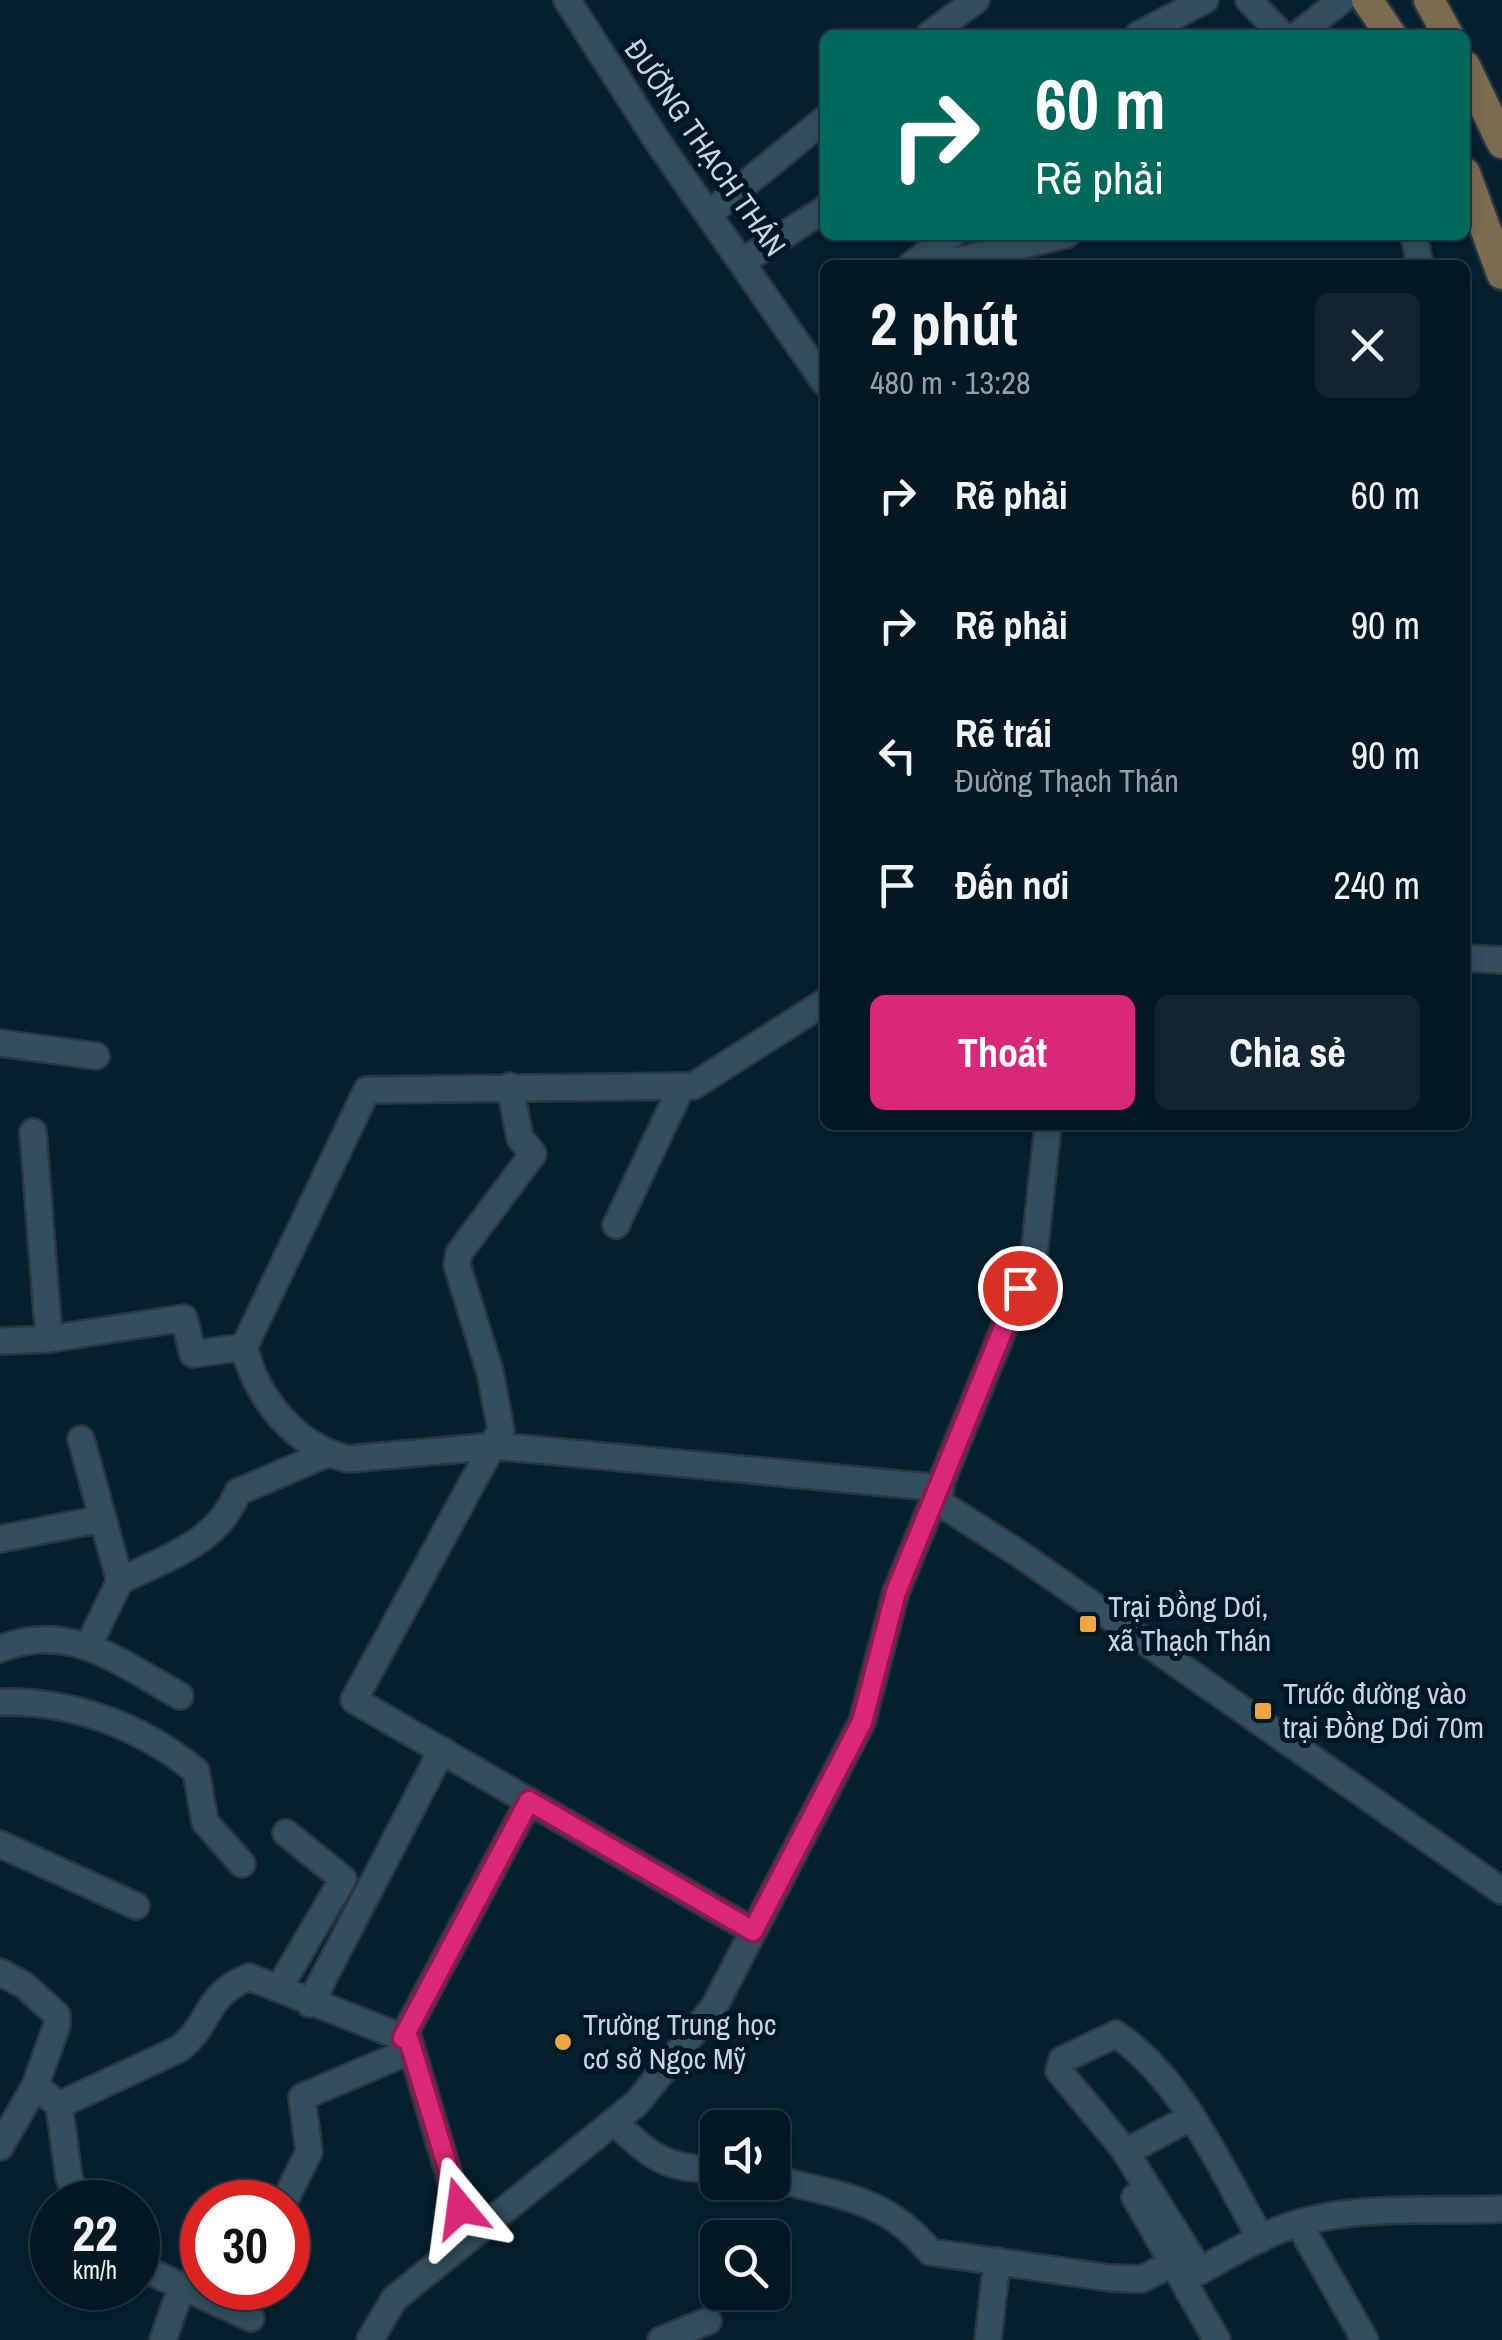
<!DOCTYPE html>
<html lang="vi">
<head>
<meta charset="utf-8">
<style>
	:root { --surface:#041823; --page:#122530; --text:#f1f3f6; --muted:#97a0a6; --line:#253741; --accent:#db2777 }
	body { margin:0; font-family:"Archivo Narrow",sans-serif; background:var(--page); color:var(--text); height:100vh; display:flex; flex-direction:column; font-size:38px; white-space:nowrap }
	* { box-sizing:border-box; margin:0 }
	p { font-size:32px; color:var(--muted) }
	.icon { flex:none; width:55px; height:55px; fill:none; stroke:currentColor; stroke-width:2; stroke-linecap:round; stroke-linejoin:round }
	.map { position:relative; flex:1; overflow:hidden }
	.sheet { position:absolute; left:820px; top:260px; width:650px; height:870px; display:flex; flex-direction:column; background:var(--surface); border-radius:15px; box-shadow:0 5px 15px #0003,0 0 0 2px var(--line) }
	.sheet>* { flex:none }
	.banner { position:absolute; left:820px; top:30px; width:650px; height:210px; border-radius:15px; box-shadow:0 5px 15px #0003,0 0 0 2px var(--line); background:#00695c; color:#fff; overflow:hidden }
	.fabs { position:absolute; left:700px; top:2110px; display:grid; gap:20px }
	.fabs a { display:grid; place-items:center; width:90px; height:90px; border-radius:15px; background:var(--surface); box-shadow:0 5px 15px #0003,0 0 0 2px var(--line); font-size:50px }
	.speed { position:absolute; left:30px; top:2180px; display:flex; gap:20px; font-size:50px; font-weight:700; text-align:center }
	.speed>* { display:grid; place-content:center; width:130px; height:130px; border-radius:50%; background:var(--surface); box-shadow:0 5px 15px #0003,0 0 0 2px var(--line); line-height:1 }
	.speed small { font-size:25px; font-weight:400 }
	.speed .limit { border:15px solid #d22; background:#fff; color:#111 }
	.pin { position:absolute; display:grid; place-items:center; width:85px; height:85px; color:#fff; margin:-42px; border:5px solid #fff; border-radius:50%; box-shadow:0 2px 10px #0007 }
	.me { position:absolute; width:110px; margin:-55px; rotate:344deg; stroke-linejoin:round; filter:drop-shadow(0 0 8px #0008) }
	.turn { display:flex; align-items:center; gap:35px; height:210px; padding:0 50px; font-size:45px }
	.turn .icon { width:130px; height:130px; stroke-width:2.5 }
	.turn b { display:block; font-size:70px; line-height:85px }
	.round { display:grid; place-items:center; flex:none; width:105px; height:105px; border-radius:15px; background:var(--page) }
	.overview { display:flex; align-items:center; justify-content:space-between; height:170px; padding:0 50px }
	h1 { font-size:60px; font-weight:800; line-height:75px }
	.cta { display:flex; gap:20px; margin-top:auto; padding:20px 50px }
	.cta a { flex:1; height:115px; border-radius:15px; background:var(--accent); color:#fff; font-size:40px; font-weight:800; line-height:115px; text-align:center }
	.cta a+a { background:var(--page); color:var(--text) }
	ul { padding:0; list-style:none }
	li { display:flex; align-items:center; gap:30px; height:130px; padding:0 50px }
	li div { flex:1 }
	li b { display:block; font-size:38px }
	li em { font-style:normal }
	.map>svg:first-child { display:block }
</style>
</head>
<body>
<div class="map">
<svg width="1502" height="2340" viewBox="0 0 1502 2340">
	<rect width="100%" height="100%" fill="#05202f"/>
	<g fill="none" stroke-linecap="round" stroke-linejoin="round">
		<defs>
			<path id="minor" d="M 567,0 L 658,142 L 825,383
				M 1249,0 L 1282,35
				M 929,35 L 976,0
				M 1138,35 L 1205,0
				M 1297,35 L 1342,0
				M 709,214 L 825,119
				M 1414,235 L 1420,265
				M 743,261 L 825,209
				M 911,265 L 952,235
				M 938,265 L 1066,235
				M 1465,958 L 1502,960
				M 825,1002 L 693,1086 L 367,1090 L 244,1347 C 257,1399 295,1446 348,1459 L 496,1446 L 941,1488
				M 0,1043 L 96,1056
				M 510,1086 L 520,1138 L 533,1154 L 459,1253 L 457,1265 L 490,1372 L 501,1430 L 354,1700 L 753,1931
				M 616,1225 L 681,1088
				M 49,1339 L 184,1318 L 193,1354 L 244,1347
				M 0,1341 L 49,1339 L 33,1132
				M 81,1439 L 120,1581 C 167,1557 217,1544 238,1492 L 326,1454
				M 937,1501 L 1024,1557 L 1502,1891
				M 0,1539 L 101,1519
				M 89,1644 L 120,1581
				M 0,1649 C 69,1620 122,1664 180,1696
				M 0,1702 C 72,1700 141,1726 196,1771 L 205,1822 L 242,1864
				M 0,1844 L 136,1906
				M 0,1972 L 24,1985 L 57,2015 L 57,2025 L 35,2086 L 0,2147
				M 279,1988 L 343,1879 L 286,1833
				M 310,2004 L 442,1750
				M 403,2037 L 529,1801
				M 35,2086 L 59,2105 L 179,2049 C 213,2022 203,1996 249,1977 L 409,2040 L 468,2239
				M 59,2105 L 69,2177 L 78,2202
				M 614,2122 C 650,2155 666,2171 718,2169
				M 1126,2152 L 1191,2117
				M 772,2178 C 837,2196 886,2197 930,2252 L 1110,2278 L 1142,2279 L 1173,2263
				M 1135,2197 L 1217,2340
				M 284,2202 L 309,2152 L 302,2097 L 412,2050
				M 1299,2224 L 1365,2340
				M 138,2266 L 251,2318
				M 1200,2271 L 1123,2148 L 1059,2071 L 1062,2060 L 1116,2034 C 1184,2081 1221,2169 1261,2239
				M 1183,2280 C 1214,2264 1246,2243 1279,2230 C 1345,2203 1432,2212 1502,2209
				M 236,2311 L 249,2288
				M 163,2340 L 182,2286
				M 370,2340 L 394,2299 L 637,2103 L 714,2007 L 862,1722 L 896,1592 L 1034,1255 L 1048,1125
				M 661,2340 L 708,2321
				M 988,2340 L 997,2261"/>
			<path id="major" d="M 1367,0 L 1391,35
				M 1429,0 L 1448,35
				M 1465,66 L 1502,143
				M 1465,173 L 1502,274"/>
		</defs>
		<use href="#minor" stroke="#2c3640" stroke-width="30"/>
		<use href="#major" stroke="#2c3640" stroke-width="35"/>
		<use href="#minor" stroke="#334f5f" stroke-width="25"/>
		<use href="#major" stroke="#7b6b51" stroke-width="30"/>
	</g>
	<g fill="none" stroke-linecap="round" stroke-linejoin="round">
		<defs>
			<path id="route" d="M 460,2208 L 409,2040 L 403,2038 L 529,1801 L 753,1931 L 862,1722 L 896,1592 L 1020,1288"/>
		</defs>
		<use href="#route" stroke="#8e194d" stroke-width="25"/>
		<use href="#route" stroke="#db2777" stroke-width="18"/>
	</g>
	<g fill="#f1a540" stroke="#001725" stroke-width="4">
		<rect x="1078" y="1614" width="20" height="20" rx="5"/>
		<rect x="1253" y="1701" width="20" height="20" rx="5"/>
		<circle cx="563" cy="2042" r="10"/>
	</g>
	<g text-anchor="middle" stroke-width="10" stroke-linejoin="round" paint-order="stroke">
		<g font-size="30" fill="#c6d5df" stroke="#001725">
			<text transform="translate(705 148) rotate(55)" y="10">ĐƯỜNG THẠCH THÁN</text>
		</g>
		<g font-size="30" fill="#c6d5df" stroke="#001725" text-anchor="start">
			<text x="1108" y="1617">Trại Đồng Dơi,<tspan x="1108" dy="34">xã Thạch Thán</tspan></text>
			<text x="1283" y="1704">Trước đường vào<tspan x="1283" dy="34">trại Đồng Dơi 70m</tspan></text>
			<text x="583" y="2035">Trường Trung học<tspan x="583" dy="34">cơ sở Ngọc Mỹ</tspan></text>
		</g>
	</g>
</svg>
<div class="fabs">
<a><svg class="icon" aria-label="sound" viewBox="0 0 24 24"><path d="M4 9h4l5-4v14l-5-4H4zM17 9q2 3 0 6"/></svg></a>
<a><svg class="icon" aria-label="search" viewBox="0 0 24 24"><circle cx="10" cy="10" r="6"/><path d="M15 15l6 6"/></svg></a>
</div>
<div class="speed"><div>22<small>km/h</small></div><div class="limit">30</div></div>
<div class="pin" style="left:1020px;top:1288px;background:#d93025"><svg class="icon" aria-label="arrive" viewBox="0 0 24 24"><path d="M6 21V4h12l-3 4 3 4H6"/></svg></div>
<svg class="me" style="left:460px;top:2208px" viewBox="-20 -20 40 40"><path d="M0-17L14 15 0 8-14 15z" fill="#db2777" stroke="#fff" stroke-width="4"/></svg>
<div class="banner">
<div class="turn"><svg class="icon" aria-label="right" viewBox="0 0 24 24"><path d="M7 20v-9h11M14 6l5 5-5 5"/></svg><div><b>60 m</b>Rẽ phải</div></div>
</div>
<section class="sheet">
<div class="overview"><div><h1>2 phút</h1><p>480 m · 13:28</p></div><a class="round"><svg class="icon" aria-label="close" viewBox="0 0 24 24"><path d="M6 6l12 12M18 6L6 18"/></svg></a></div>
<ul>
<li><svg class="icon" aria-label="right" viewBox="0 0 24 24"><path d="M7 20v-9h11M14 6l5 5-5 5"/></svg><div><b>Rẽ phải</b></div><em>60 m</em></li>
<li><svg class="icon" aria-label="right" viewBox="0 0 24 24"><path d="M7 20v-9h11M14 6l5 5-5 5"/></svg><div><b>Rẽ phải</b></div><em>90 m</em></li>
<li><svg class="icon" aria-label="left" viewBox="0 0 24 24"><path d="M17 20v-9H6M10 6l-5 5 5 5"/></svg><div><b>Rẽ trái</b><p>Đường Thạch Thán</p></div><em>90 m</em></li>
<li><svg class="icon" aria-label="arrive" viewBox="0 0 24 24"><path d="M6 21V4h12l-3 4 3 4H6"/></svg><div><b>Đến nơi</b></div><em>240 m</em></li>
</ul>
<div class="cta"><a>Thoát</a><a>Chia sẻ</a></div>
</section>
</div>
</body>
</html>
